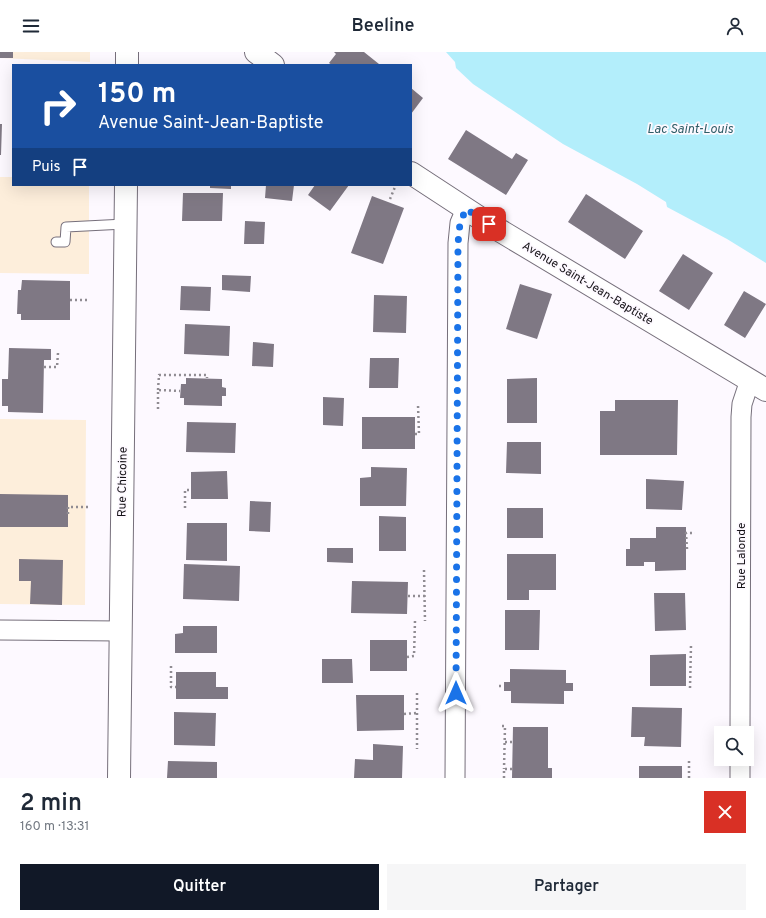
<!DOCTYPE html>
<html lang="fr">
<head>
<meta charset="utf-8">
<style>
	:root { --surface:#fff; --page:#f6f6f7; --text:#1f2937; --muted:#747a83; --accent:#111827 }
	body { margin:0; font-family:Overpass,sans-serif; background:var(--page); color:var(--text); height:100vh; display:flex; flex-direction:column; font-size:15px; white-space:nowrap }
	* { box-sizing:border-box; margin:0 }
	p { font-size:13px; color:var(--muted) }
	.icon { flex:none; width:22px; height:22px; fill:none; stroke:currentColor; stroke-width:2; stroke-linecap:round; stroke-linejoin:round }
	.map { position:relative; height:726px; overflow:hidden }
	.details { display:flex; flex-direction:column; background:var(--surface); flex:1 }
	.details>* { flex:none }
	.guide { position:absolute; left:12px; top:12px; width:400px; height:122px; border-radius:0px; box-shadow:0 4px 16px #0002; background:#1a4fa0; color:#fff; overflow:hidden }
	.controls { position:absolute; left:714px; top:674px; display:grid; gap:8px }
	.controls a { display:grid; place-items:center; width:40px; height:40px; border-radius:0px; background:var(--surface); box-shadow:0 4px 16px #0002; font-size:20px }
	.pin { position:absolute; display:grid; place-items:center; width:34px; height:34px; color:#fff; margin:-17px; border-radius:8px; box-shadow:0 2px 6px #0006 }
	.me { position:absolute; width:44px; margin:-22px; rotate:0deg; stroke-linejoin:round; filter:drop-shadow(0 0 3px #0008) }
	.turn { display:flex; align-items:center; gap:14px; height:84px; padding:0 20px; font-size:18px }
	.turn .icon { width:52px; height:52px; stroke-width:2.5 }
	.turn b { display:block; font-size:28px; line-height:34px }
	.then { display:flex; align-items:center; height:38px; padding:0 20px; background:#0003; gap:8px; font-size:15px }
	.round { display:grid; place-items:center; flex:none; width:42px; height:42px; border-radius:0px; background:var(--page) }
	.head { display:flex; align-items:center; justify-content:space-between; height:68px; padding:0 20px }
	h1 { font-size:24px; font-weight:600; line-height:30px }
	.action { display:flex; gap:8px; margin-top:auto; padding:8px 20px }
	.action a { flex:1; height:46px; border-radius:0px; background:var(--accent); color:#fff; font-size:16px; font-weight:600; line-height:46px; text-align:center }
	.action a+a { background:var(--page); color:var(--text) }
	header { display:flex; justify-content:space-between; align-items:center; height:52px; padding:0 20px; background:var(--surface); font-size:18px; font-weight:600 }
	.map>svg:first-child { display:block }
</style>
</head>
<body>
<header><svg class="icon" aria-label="menu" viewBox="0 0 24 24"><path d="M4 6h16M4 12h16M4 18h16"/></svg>Beeline<svg class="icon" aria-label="person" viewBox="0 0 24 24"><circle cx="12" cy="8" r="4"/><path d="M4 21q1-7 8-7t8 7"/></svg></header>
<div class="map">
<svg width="766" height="726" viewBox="0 0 766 726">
	<rect width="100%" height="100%" fill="#fdf9ff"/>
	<path fill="#fdeedb" d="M 0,0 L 90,0 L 90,10 L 0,6 Z
		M 0,125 L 13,125 L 13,133 L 89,133 L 89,222 L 0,221 Z
		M 0,367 L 86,368 L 85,553 L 0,552 Z"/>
	<path fill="#b3eefb" d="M 446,0 L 766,0 L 766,211 L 727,187 L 667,155 L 666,150 L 637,132 L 563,92 L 473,32 L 456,16 L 455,10 Z"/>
	<path fill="#7f7884" d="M 0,0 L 13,0 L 13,6 L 0,6 Z
		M 334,0 L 364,0 L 379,12 L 332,13 L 329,11 L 336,2 Z
		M 411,36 L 423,46 L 411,62 Z
		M 0,72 L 2,72 L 1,103 L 0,103 Z
		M 466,78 L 512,107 L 516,101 L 528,108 L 506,143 L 448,107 Z
		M 210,133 L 231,133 L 231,137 L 210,136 Z
		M 266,133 L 294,133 L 292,149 L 265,146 Z
		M 315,133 L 349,133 L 330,159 L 308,143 Z
		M 183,141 L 223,141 L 222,169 L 182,169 Z
		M 586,142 L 643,179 L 625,207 L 568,170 Z
		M 372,144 L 404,156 L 383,212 L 351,201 Z
		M 245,169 L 265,170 L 264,192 L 244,192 Z
		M 683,202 L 713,221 L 689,258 L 659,239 Z
		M 222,223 L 251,224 L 250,240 L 222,238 Z
		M 22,228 L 70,229 L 70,268 L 21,268 L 21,262 L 17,262 L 18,238 L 21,238 Z
		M 520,232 L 552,242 L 537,287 L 506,277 Z
		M 181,234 L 211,235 L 210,259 L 180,258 Z
		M 744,239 L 766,252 L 745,286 L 724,273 Z
		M 374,243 L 407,244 L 406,281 L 373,280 Z
		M 185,272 L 230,274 L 229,304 L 184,302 Z
		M 253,290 L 274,292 L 273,315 L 252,314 Z
		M 9,296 L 51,297 L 51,308 L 44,308 L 43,361 L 8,360 L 8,354 L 2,354 L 2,327 L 8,327 Z
		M 370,306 L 399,306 L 398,336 L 369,336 Z
		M 186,326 L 222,327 L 222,335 L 226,336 L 226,344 L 222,344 L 222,354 L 184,353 L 184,346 L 180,346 L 181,332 L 186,332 Z
		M 537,326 L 537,371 L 507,371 L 507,327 Z
		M 323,345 L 344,346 L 343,374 L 323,373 Z
		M 615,348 L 678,348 L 677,403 L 600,403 L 600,359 L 615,359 Z
		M 362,365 L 415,365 L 415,397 L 362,397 Z
		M 187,370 L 236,371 L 235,401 L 186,400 Z
		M 507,390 L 541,390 L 541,422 L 506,421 Z
		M 371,415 L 407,416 L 406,454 L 360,454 L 360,426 L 371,425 Z
		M 227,419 L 228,447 L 191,447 L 191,420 Z
		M 646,427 L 684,429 L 682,458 L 646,457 Z
		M 0,442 L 68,443 L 68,475 L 0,475 Z
		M 250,449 L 271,450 L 270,480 L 249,479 Z
		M 507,456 L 543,456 L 543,486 L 507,486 Z
		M 379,464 L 406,465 L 406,499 L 379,499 Z
		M 187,471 L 227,471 L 227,509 L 186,508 Z
		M 656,475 L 686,475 L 686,518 L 655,519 L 655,510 L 644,510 L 644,514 L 626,514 L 626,497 L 630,497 L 630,486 L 656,486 Z
		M 327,496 L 353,496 L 353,511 L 327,510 Z
		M 507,502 L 556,502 L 556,538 L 529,538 L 529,548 L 507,548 Z
		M 19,507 L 63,508 L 62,553 L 30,552 L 31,529 L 19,529 Z
		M 184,512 L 240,514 L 239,549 L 183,547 Z
		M 352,529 L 408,530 L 407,562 L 351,561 Z
		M 654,541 L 685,541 L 686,578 L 655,579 Z
		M 505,558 L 540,558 L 539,598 L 505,598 Z
		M 183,574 L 217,574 L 217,601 L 175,601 L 175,582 L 183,581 Z
		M 370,588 L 407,588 L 407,619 L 370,619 Z
		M 686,602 L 686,634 L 650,634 L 650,603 Z
		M 322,607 L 352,607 L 353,631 L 322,631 Z
		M 510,617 L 566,618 L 566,631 L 573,631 L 573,639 L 564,639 L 564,652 L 511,651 L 511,639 L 504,639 L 504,630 L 510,630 Z
		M 176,620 L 216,620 L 216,635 L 228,635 L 228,647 L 176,647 Z
		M 356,643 L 404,643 L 404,678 L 357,679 Z
		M 632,655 L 682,656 L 681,695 L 644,694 L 645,685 L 631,685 Z
		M 174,660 L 216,661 L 215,694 L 174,693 Z
		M 513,675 L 548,675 L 548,716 L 552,716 L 552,726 L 512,726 Z
		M 373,692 L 403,694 L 402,726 L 354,726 L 355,707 L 373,708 Z
		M 168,709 L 217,710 L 217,726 L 167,726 Z
		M 639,714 L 682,714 L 682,726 L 639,726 Z"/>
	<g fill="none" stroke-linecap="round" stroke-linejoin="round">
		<defs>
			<path id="service" d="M 56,190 L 65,190 L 66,175 L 125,172"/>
			<path id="minor" d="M 0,578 L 120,579
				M 740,681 L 741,365 L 742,352 L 750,328
				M 455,726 L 458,191 L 460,171 L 466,157
				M 740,726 L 740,707"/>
			<path id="tertiary" d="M 256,0 L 273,13
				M 127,13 L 127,0
				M 411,121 L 489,172 L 766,338
				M 119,726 L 126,133"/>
		</defs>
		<use href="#service" stroke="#766f7b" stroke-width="11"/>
		<use href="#minor" stroke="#766f7b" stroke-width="21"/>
		<use href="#tertiary" stroke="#766f7b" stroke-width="24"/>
		<path stroke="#908c92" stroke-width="2.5" stroke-dasharray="2 3" stroke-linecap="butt" d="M 390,147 L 395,135
			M 70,248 L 90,248
			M 44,315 L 57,315 L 58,301
			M 158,338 L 159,323 L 207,323 L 207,326
			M 158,357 L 158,338 L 180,339
			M 415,382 L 419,382 L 418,353
			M 185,456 L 185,438 L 191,438
			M 68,462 L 68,455 L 88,455
			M 687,497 L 686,481 L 695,481
			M 424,518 L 425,569
			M 408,544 L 425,544
			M 407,605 L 414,604 L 415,569
			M 171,614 L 171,635 L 176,635
			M 499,634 L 504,634
			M 690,636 L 691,593
			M 417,641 L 417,697
			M 404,662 L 417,661
			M 502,674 L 505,674 L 504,717
			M 505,690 L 512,690
			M 504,726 L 504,717 L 512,717
			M 689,726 L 689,708"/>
		<use href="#service" stroke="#fff" stroke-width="9"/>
		<use href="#minor" stroke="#fff" stroke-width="19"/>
		<use href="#tertiary" stroke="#fff" stroke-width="22"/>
	</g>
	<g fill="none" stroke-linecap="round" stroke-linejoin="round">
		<path stroke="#1a73e8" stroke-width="7" stroke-dasharray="0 12.6" d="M 456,641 L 458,191 L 460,171 L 466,157 L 489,172"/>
	</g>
	<g text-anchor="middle" stroke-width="3.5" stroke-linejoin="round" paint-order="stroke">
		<g font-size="12" fill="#151217" stroke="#fdf9ff">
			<text transform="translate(588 231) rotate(31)" y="4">Avenue Saint-Jean-Baptiste</text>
			<text transform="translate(122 430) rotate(-89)" y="4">Rue Chicoine</text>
			<text transform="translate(741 504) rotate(-90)" y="4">Rue Lalonde</text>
		</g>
		<g font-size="13" font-style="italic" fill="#2e5d67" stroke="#fdf9ff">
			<text x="690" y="81">Lac Saint-Louis</text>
		</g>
	</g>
</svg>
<div class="controls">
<a><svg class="icon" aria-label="search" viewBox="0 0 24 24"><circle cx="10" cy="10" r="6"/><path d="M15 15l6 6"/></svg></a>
</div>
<div class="pin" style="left:489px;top:172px;background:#d93025"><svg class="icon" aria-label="arrive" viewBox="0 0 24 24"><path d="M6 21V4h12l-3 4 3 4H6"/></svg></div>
<svg class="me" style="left:456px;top:641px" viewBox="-20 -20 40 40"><path d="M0-17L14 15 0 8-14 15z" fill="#1a73e8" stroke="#fff" stroke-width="4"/></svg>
<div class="guide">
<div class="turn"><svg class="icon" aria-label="right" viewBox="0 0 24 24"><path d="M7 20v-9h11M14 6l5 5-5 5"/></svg><div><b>150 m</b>Avenue Saint-Jean-Baptiste</div></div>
<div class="then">Puis<svg class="icon" aria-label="arrive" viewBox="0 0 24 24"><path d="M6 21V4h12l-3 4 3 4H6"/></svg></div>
</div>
</div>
<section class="details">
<div class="head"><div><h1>2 min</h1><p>160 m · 13:31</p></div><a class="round" style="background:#d93025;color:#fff"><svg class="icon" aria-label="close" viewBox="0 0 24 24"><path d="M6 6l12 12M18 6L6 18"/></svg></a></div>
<div class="action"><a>Quitter</a><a>Partager</a></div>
</section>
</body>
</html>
